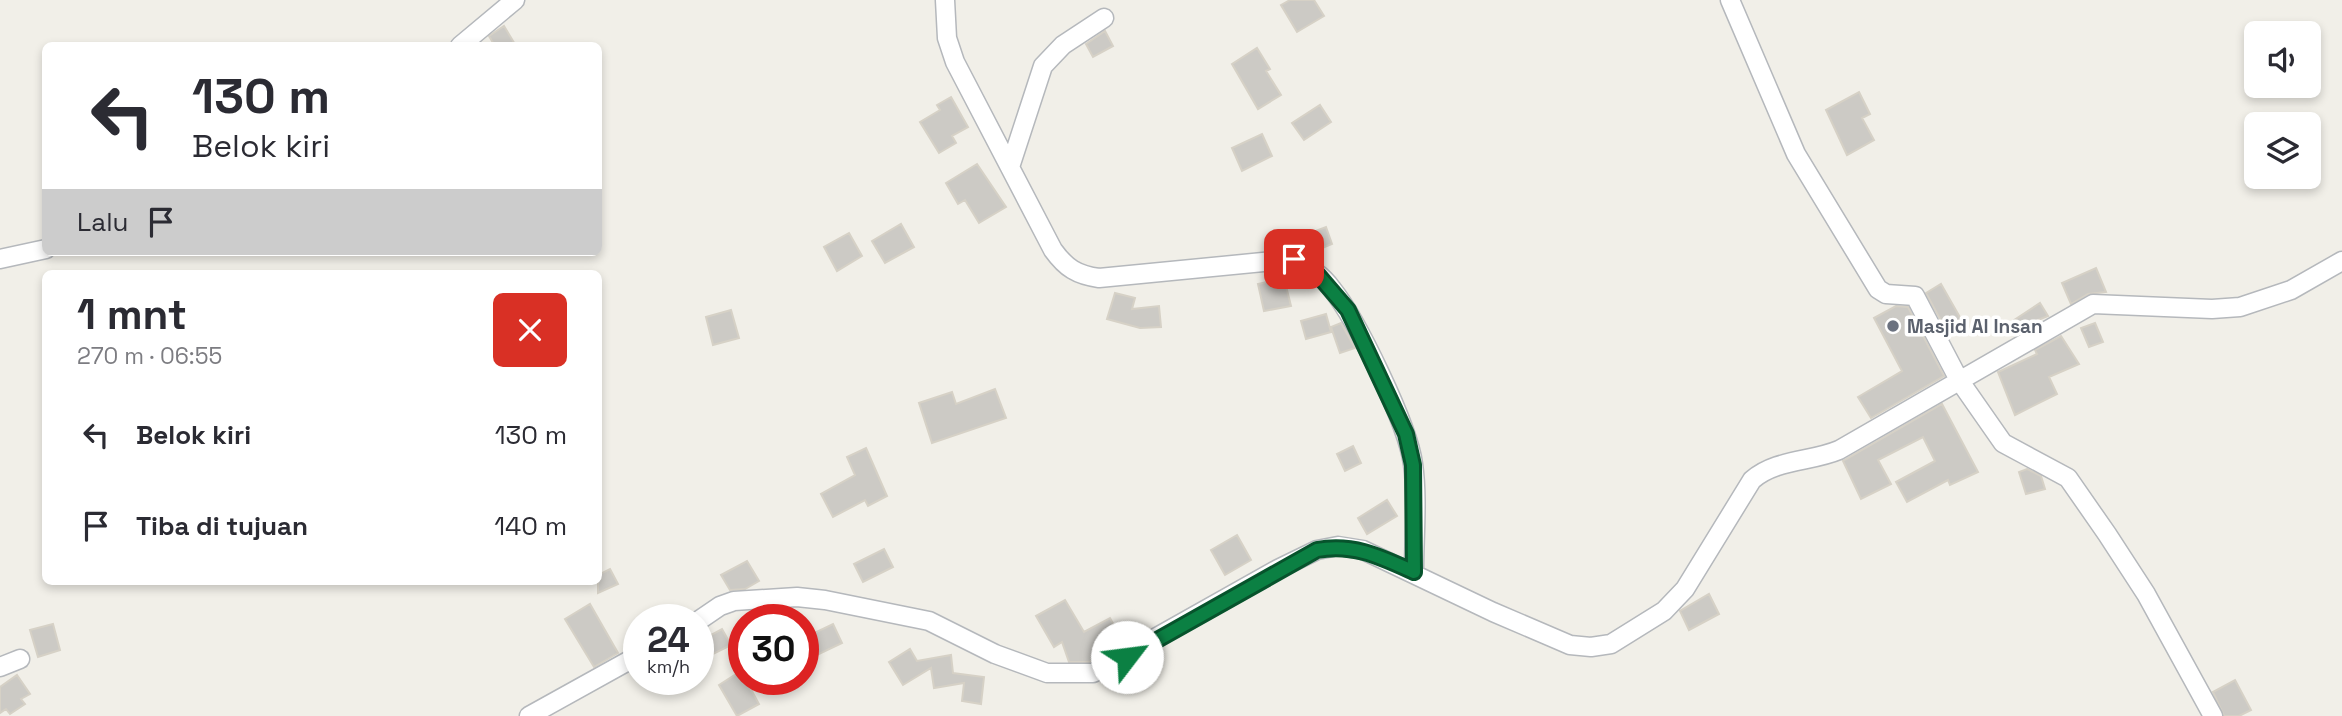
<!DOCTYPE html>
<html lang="id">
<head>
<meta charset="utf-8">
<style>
	:root { --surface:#fff; --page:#f7f7f7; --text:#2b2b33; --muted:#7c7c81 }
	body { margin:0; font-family:"Space Grotesk",sans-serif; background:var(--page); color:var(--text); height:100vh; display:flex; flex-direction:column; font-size:26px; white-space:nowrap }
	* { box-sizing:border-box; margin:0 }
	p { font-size:23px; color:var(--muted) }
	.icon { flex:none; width:38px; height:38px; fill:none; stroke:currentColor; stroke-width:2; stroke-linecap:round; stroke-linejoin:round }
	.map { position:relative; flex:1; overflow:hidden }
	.side { position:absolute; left:42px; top:270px; width:560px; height:315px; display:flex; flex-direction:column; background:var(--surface); border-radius:10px; box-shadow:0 4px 10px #0003 }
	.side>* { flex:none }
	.hud { position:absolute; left:42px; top:42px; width:560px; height:214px; border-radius:10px; box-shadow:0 4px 10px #0003; background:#fff; color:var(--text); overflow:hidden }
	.controls { position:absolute; left:2244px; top:21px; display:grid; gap:14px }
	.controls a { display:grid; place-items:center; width:77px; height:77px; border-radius:10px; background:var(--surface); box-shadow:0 4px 10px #0003; font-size:35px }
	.speed { position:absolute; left:623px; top:604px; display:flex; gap:14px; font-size:35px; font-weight:700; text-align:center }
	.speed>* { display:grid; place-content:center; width:91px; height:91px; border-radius:50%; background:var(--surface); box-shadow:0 4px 10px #0003; line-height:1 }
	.speed small { font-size:18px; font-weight:400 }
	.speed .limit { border:10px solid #d22; background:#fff; color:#111 }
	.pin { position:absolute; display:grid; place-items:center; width:60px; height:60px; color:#fff; margin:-30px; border-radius:14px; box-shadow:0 4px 10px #0006 }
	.me { position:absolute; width:77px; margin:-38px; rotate:60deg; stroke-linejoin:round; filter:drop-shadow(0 0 5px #0008) }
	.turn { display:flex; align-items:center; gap:24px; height:147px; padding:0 35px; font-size:32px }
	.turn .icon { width:91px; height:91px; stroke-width:2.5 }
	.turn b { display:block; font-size:49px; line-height:60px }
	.then { display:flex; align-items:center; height:66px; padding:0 35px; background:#0003; gap:14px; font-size:26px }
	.round { display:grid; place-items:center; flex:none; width:74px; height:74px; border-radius:10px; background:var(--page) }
	.headline { display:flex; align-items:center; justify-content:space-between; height:119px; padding:0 35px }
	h1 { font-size:42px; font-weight:800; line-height:52px }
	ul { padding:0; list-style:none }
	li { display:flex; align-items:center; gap:21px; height:91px; padding:0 35px }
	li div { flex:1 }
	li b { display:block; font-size:26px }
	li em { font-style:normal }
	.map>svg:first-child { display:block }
</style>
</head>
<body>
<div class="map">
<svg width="2342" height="716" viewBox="0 0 2342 716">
	<rect width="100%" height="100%" fill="#f1efe8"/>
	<path fill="#cccac5" stroke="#d6d1c6" stroke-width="2" d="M 1290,0 L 1314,0 L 1324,16 L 1297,32 L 1281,5 Z
		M 504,26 L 516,46 L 495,46 L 489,36 Z
		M 1105,31 L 1113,46 L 1093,57 L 1086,44 Z
		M 1257,48 L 1270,69 L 1266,71 L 1281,95 L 1258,109 L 1232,64 Z
		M 1859,92 L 1870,114 L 1862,118 L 1874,140 L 1847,155 L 1826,110 Z
		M 951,97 L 968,127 L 952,136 L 956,143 L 939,153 L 920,122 L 940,110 L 937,105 Z
		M 1320,105 L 1331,122 L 1304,140 L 1292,123 Z
		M 1262,134 L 1272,156 L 1242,171 L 1232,148 Z
		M 977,164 L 1006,207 L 979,223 L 965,200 L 958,204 L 946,183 Z
		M 901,224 L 914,247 L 885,263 L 872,241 Z
		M 1326,227 L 1332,244 L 1308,254 L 1303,251 L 1297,238 Z
		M 849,233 L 862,256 L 837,271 L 824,247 Z
		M 2096,268 L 2106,292 L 2088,294 L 2071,304 L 2062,283 Z
		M 1284,278 L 1291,306 L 1264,311 L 1258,284 Z
		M 1941,284 L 1961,319 L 1945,328 L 1926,293 Z
		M 1115,293 L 1135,298 L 1132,309 L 1159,306 L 1161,327 L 1140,328 L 1107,319 Z
		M 2040,303 L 2048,316 L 2008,332 L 2005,326 Z
		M 1896,306 L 1908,307 L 1944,376 L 1871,418 L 1858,397 L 1902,371 L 1874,318 Z
		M 731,310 L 739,338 L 713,345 L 706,317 Z
		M 1326,314 L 1331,332 L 1306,339 L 1301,321 Z
		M 1341,323 L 1355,348 L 1340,353 L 1331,327 Z
		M 2095,323 L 2103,342 L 2089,347 L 2081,328 Z
		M 2061,336 L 2079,364 L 2049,377 L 2057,394 L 2015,415 L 1998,372 L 2037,354 L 2035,350 Z
		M 995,389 L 1006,418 L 932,443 L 919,403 L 952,392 L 956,404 Z
		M 1942,404 L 1978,472 L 1950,485 L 1948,480 L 1907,502 L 1896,482 L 1935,461 L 1923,437 L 1878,460 L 1891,484 L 1861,499 L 1843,461 Z
		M 1353,446 L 1361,463 L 1345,471 L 1337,454 Z
		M 866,448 L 887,496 L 868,506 L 865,500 L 833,517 L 821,494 L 855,475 L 847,457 Z
		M 2027,469 L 2041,476 L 2045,489 L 2026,494 L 2019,472 Z
		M 1387,500 L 1397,516 L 1367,534 L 1358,518 Z
		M 1237,535 L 1251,560 L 1225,575 L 1211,550 Z
		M 884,549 L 893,567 L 863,582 L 854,564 Z
		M 747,561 L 759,581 L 745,589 L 730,590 L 721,575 Z
		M 610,569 L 618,584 L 598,593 L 598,575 Z
		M 1709,594 L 1719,614 L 1689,630 L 1680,611 Z
		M 1065,600 L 1084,632 L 1110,618 L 1124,643 L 1090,662 L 1069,662 L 1062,642 L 1054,647 L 1036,616 Z
		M 590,604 L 618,653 L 594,667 L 565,619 Z
		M 53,624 L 60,650 L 38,657 L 30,630 Z
		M 833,624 L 842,643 L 817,655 L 808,636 Z
		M 722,629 L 731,645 L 705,658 L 698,642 Z
		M 910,649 L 917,661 L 951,655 L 953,673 L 984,677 L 981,704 L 962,701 L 964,683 L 934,688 L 931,668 L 903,685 L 889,662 Z
		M 741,671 L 759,704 L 737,716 L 719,685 Z
		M 17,675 L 30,694 L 21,699 L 25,704 L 10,714 L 6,709 L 0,713 L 0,687 Z
		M 2235,680 L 2251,710 L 2239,716 L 2224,716 L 2213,692 Z"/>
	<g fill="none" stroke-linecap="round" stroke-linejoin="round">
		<defs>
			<path id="minor" d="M 945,0 L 947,38 L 955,62 L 1053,250 C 1066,268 1077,275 1099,278 L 1294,259 C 1309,267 1322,275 1332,289 C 1357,320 1408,425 1413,464 C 1418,498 1414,537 1414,572
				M 1730,0 L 1796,154 L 1878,289 L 1886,294 L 1915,296 L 1959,380 L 2003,443 L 2068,478 L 2107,534 L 2146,594 L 2213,716
				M 460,46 L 515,0
				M 1010,167 L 1043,66 L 1063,45 L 1104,18
				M 0,259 L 46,249
				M 698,621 L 720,606 L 734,601 L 797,597 L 825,600 L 929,621 L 995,654 L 1047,673 L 1093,673 L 1278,569 L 1317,550 L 1338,546 L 1363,550 L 1493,612 L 1570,645 L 1591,647 L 1611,644 L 1664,611 L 1685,589 L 1752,480 C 1776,459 1811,462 1839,450 L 2093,304 L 2212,309 L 2240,307 L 2291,290 L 2342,261
				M 0,667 L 20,659
				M 529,716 L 639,655"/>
		</defs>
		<use href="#minor" stroke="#b5b8bc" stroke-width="21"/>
		<use href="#minor" stroke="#fff" stroke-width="18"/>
	</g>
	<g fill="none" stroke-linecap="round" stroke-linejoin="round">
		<defs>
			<path id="route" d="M 1127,657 L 1317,550 C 1353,543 1381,557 1414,572 L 1413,465 L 1406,434 L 1348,310 L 1312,268 L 1294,259"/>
		</defs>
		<use href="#route" stroke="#07532c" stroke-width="18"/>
		<use href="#route" stroke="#0b8043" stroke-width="12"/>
	</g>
	<circle fill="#6b7280" stroke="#fff" stroke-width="2.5" cx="1893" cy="326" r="7"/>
	<g text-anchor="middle" stroke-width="7" stroke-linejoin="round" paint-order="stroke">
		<g font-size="19" font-weight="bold" fill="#5b616d" stroke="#fff" text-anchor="start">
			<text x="1907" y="333">Masjid Al Insan</text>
		</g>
	</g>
</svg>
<div class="controls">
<a><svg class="icon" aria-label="sound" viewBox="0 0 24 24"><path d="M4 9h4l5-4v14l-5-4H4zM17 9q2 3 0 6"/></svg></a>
<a><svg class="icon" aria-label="layers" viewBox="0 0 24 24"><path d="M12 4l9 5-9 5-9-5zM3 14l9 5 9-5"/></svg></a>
</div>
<div class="speed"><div>24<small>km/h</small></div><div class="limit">30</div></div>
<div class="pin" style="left:1294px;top:259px;background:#d93025"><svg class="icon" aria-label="arrive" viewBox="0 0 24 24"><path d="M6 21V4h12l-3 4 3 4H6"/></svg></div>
<svg class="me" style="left:1127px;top:657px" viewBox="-20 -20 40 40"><circle r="19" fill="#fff"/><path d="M0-13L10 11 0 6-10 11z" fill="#0b8043"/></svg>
<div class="hud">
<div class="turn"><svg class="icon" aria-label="left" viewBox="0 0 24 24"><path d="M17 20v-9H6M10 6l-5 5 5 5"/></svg><div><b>130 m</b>Belok kiri</div></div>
<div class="then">Lalu<svg class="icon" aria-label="arrive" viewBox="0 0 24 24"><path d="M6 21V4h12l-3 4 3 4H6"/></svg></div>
</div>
<section class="side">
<div class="headline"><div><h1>1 mnt</h1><p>270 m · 06:55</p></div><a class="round" style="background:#d93025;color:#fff"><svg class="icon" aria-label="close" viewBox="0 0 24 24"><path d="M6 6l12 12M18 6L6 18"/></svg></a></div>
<ul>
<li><svg class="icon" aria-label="left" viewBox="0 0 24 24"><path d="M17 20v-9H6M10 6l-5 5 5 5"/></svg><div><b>Belok kiri</b></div><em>130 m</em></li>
<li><svg class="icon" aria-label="arrive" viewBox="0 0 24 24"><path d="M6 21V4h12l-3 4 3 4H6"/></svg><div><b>Tiba di tujuan</b></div><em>140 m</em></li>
</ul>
</section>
</div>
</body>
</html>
